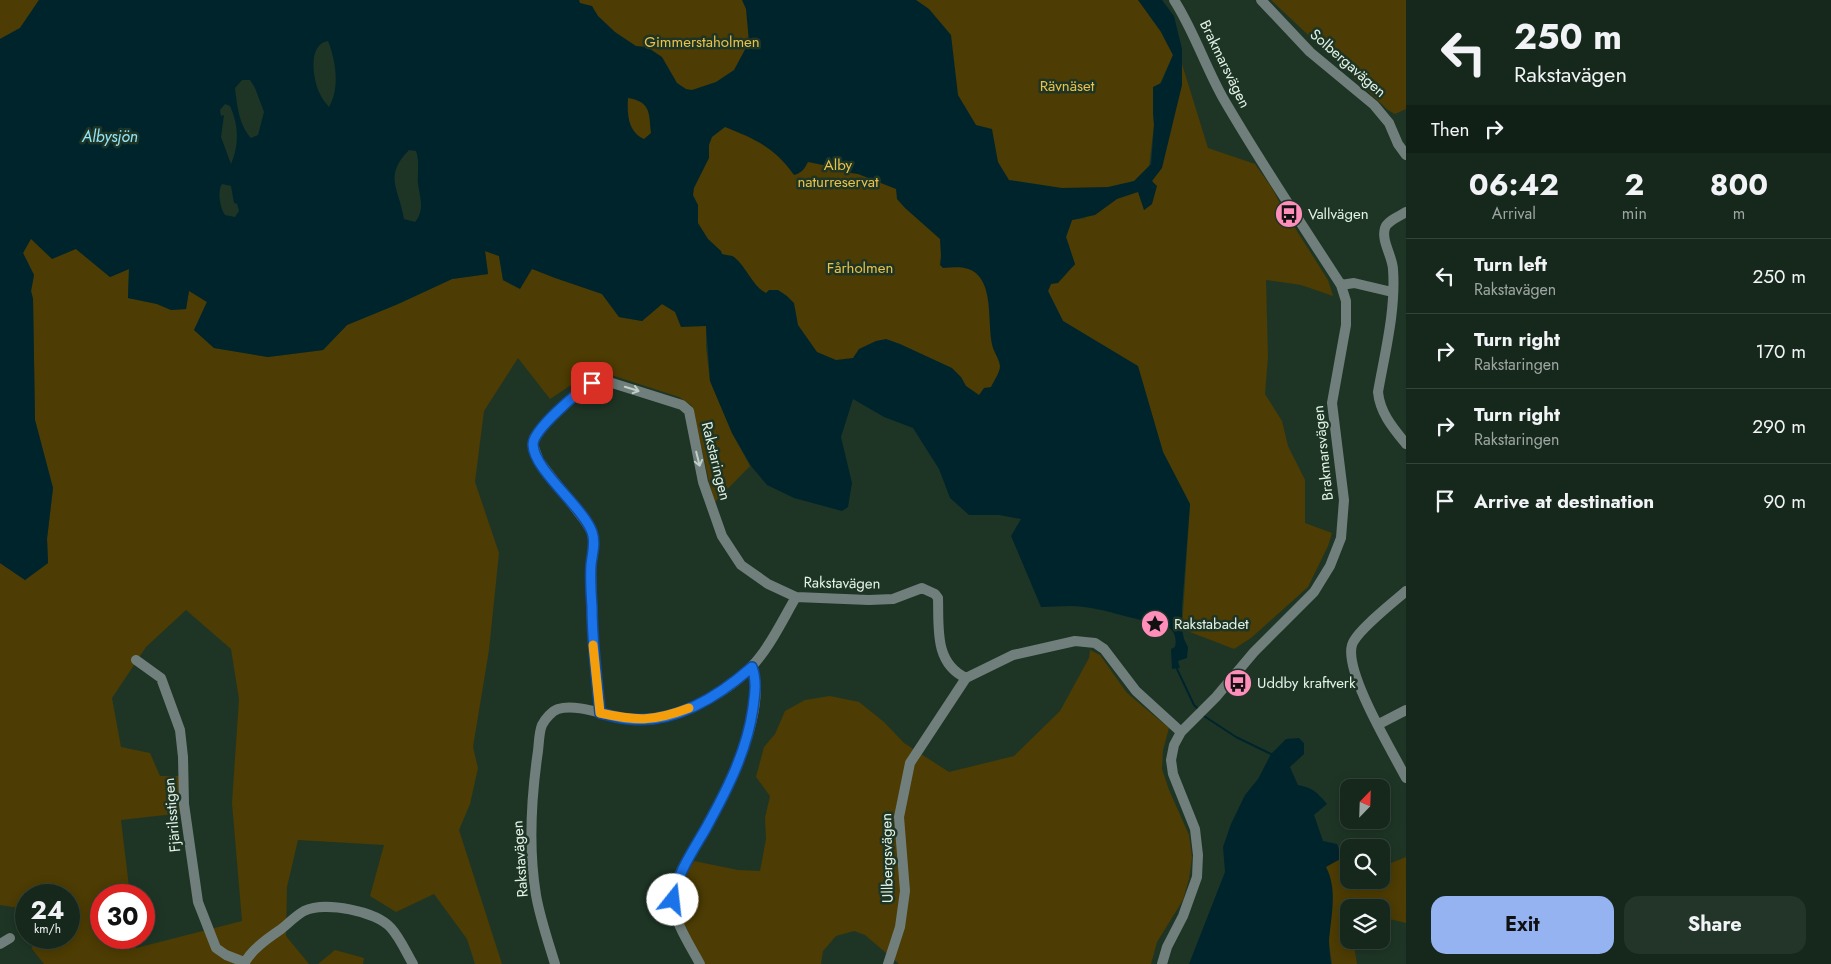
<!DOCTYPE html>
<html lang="en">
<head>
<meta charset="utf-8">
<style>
	:root { --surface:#16281c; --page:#233429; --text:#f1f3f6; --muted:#9ea6a3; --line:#35443b; --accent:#95b2f1 }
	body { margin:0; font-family:Jost,sans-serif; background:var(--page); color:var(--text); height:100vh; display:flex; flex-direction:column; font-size:19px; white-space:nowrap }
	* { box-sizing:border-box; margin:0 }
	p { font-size:16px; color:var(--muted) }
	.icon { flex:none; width:28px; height:28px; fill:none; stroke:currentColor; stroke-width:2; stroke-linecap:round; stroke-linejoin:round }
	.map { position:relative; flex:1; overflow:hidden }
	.side { display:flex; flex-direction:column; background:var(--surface); width:425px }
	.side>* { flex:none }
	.hud { background:#16281c; color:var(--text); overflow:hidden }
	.needle { width:32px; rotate:23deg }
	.buttons { position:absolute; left:1340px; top:779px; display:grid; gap:10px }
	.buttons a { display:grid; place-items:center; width:50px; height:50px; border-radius:10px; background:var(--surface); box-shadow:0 2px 12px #0003,0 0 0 1px var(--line); font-size:25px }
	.speed { position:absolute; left:15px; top:884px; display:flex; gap:10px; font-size:25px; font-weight:700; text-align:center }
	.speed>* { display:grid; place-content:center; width:65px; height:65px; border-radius:50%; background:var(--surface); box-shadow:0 2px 12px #0003,0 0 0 1px var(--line); line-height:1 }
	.speed small { font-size:12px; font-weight:400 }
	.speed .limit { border:8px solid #d22; background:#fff; color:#111 }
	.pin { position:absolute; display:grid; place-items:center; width:42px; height:42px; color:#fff; margin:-21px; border-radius:10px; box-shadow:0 2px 8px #0006 }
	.me { position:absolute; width:55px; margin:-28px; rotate:16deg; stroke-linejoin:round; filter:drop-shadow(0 0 4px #0008) }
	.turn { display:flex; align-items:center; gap:18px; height:105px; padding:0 25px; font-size:22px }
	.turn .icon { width:65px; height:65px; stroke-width:2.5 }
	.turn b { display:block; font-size:35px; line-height:42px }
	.then { display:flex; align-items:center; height:48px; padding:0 25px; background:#0003; gap:10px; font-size:19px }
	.eta { display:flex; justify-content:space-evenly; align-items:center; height:85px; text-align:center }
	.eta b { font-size:30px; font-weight:700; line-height:35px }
	.button { display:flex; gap:10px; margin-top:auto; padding:10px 25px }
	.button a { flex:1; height:58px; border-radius:15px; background:var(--accent); color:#111; font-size:20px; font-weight:700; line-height:58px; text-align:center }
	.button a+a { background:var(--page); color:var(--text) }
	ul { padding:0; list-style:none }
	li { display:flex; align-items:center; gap:15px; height:75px; padding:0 25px; border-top:1px solid var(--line) }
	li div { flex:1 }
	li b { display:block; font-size:19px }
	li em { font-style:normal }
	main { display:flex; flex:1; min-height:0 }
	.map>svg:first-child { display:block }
</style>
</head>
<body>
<main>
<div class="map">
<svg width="1406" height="964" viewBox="0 0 1406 964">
	<rect width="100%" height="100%" fill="#1e3525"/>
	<path fill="#4d3c03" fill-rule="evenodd" d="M 0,0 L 39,0 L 20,28 L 0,39 Z
		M 375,0 L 1153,0 L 1163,36 L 1173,55 L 1153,99 L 1154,125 L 1144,210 L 1152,204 L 1152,181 L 1182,85 L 1182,64 L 1208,148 L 1255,164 L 1272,188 L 1283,209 L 1328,280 L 1333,296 L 1301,285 L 1266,280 L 1268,357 L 1265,394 L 1282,421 L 1288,446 L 1305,480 L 1305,523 L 1332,533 L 1328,546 L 1308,587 L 1251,638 L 1234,649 L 1182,629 L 1190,504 L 1163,452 L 1138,367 L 1063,321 L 1048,291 L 1051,283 L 1075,265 L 1066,237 L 1072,220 L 1086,218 L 1028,203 L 1071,465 L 781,354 Z
		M 1271,0 L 1406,0 L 1406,109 L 1395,114 L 1388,110 Z
		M 31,234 L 76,249 L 110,277 L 129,269 L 128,298 L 157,304 L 171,310 L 186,309 L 189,290 L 207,302 L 194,330 L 214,348 L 268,357 L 323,350 L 347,325 L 398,304 L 452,279 L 488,274 L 485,251 L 499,256 L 503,280 L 520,288 L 532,268 L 602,294 L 619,317 L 642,321 L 662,304 L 706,326 L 706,347 L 710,381 L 732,433 L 750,466 L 714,503 L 692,406 L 679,397 L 599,371 L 580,379 L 550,399 L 518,358 L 484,411 L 475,482 L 499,553 L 489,650 L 473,747 L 478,768 L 470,804 L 459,830 L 502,964 L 475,964 L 467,939 L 434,894 L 396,912 L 370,896 L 384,845 L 298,840 L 287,887 L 286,936 L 309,964 L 44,964 L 32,949 L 33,938 L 69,938 L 69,895 L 26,895 L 26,909 L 0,905 L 0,563 L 25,580 L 48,563 L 47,539 L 53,488 L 35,420 L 33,299 L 31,291 L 34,275 L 23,253 ZM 186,610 L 231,649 L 239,699 L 232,803 L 242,921 L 136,948 L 135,938 L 101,938 L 101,895 L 130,895 L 121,820 L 183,813 L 179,776 L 160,776 L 150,753 L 121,747 L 112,698 L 146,647 Z
		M 1090,650 L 1100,655 L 1127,693 L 1169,728 L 1163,750 L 1162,769 L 1169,790 L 1189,835 L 1192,857 L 1189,879 L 1183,900 L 1157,942 L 1151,964 L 899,964 L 865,935 L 854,931 L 836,936 L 823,951 L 821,964 L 704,964 L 676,908 L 677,889 L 694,861 L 738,870 L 760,871 L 766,839 L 765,818 L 770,796 L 756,777 L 764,747 L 775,734 L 785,711 L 805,700 L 830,696 L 859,702 L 884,722 L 904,743 L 949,772 L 1014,756 L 1060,711 L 1089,658 Z
		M 1406,857 L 1406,923 L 1381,917 L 1381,908 L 1347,908 L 1349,940 L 1353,940 L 1357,964 L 1332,964 L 1329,943 L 1325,866 L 1342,858 L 1349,859 L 1349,880 L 1381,880 L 1381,862 L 1391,863 Z
		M 335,950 L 364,958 L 363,964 L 318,964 Z"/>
	<path fill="#00242c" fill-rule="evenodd" d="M 39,0 L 579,0 L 580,3 L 592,6 L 598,16 L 615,32 L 636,46 L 647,47 L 662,57 L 677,83 L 686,89 L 692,90 L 716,82 L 734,70 L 749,42 L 746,9 L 742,0 L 916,0 L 929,9 L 951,35 L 958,95 L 976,125 L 992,129 L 998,162 L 1009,180 L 1062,188 L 1108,187 L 1134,181 L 1151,164 L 1154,125 L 1153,113 L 1153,87 L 1161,83 L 1173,55 L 1161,32 L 1138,0 L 1162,0 L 1174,16 L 1182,49 L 1182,85 L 1162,168 L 1152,181 L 1157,186 L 1152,204 L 1144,210 L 1138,192 L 1117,199 L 1095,215 L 1072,220 L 1066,237 L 1075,264 L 1058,283 L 1051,284 L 1048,291 L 1063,321 L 1138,366 L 1163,452 L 1190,504 L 1182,608 L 1182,629 L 1184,639 L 1188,647 L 1187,658 L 1178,661 L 1180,668 L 1172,669 L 1171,649 L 1175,647 C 1180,622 1154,623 1137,619 C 1119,615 1102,609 1084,607 C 1070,605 1055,607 1041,607 L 1011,536 L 1021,519 L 999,515 L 969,515 L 950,498 L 939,469 L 913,428 L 884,417 L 853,399 L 841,437 L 852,483 L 848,507 L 842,511 L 794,498 L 767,485 L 751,466 L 732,433 L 710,381 L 706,326 L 681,327 L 675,312 L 662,304 L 642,321 L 619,317 L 602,294 L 555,278 L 532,269 L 520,289 L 503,280 L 499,256 L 485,251 L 488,274 L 452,279 L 398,304 L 347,325 L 323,350 L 268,357 L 214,348 L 194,330 L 207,302 L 189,291 L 186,309 L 171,310 L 157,304 L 128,298 L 129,269 L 110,277 L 76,249 L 52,259 L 31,239 L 23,253 L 34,275 L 31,291 L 33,299 L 35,420 L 53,488 L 47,539 L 48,563 L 25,580 L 0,563 L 0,39 L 20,28 ZM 328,41 C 336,61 340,88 329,107 C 326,103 322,99 320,94 C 313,81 307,44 328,41 ZM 242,80 L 250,80 L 255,88 L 264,112 L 258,135 L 251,138 C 239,125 237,105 235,88 ZM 628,98 C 651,102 649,113 651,133 L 644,139 C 628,132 627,114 628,98 ZM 225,104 L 230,106 C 239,125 239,146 231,164 L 221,137 L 224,115 L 221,116 L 220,110 ZM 725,127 C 755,139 774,147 794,175 C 802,173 804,169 808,162 L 823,165 L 837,171 L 858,174 L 896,189 L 897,199 L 905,208 L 940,239 L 941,256 L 940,265 L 943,268 C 957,267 972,265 981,279 C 992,296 988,324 992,344 C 993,351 999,358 1000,366 C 1000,372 994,381 991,387 L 984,388 L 979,395 L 966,386 L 961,377 L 952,368 L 900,344 L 886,339 L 876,341 L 859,349 L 853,358 L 836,360 L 817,352 L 798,325 L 794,303 L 787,296 L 778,290 L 769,290 L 766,293 C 753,287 746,266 734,257 C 731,255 725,255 722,254 L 721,251 L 708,239 L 698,223 L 698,205 L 693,195 L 694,188 L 709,158 L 709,145 L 712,137 ZM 409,150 L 416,151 C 420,163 417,172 418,184 C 420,198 425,210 415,222 L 404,219 C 399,188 383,177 409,150 ZM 222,184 L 231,186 L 234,203 L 237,204 L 239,211 L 235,217 L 225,215 C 220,207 217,192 222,184 Z
		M 1299,738 L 1304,743 L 1304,754 L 1290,767 L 1298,785 C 1313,788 1317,792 1327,804 L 1314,815 L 1323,841 L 1337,844 L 1342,858 L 1326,867 C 1338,890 1331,916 1329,940 C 1329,948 1330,956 1331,964 L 1189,964 L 1225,872 L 1223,847 L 1231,824 L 1245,795 L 1258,779 L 1271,754 L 1286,739 Z"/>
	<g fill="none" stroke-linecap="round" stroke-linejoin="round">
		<path stroke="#00242c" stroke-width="2" d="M 1177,669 L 1194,705 L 1199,710
			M 1204,716 L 1236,737 L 1271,754"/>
		<path stroke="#707f7c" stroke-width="10" d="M 1261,0 L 1310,52 L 1374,105 L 1389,123 L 1398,144 L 1406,155
			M 1406,212 C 1400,216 1387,221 1385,228 C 1381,241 1392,255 1393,269 C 1396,310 1385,352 1378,392 C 1380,413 1393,428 1406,444
			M 1341,285 L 1354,283 L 1392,292
			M 1406,591 C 1394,602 1356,631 1352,645 C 1344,672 1392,751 1406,778
			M 136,660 L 161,678 L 180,730 L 183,757 L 184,804 L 198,902 L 216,948 L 226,955 L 244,962
			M 966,678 L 1013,655 L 1075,641 L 1095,643 L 1104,649 L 1136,691 L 1181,732
			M 600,713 L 592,624 L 591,567 L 594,547 L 592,532 L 585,521 L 539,461 L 533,445 L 534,438 L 542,427 L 576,394 L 592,383 L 609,382 L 682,405 L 689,411 L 703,482 L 722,536 L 741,565 L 768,584 L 796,597 L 869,600 L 893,599 L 922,588 L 935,594 L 938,598 C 939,628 934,663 966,678
			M 1379,724 L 1406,710
			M 0,944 L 10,938
			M 244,964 C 251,950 267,939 280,930 C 288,924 295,916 304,911 C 325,901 376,911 391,928 C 400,938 406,952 413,964
			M 555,964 C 548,941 540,918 536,895 C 528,847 531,799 538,751 C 539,743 539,732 542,725 C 545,719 552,711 558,709 C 578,703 609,717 629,719 C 669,724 724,696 751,667 C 769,649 783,619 796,597
			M 700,964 C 691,947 673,920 673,901 C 673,879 690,856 700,838 C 723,798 769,712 752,667
			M 888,964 L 900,927 L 905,891 L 899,817 L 910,763 L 966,678
			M 1162,964 L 1167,947 L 1183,916 L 1197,877 L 1198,855 L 1195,829 L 1173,774 L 1171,760 L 1174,745 L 1181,732 L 1216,697 L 1254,652 L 1314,592 L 1330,566 L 1341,538 L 1344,500 L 1332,403 L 1346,325 L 1346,301 L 1341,285 C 1301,223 1260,162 1223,98 C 1205,66 1194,31 1174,0"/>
	</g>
	<defs><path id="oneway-shaft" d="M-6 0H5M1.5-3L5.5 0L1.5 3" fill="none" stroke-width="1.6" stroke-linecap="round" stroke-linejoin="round" transform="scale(1.25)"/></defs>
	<g stroke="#c0d0c7">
		<use href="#oneway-shaft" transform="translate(632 389) rotate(17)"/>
		<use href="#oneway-shaft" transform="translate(698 459) rotate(76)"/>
	</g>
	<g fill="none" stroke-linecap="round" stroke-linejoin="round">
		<defs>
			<path id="route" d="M 592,383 C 579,391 532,430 533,445 C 534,470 583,507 592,532 C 596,543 592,554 591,565 C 590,579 591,593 592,607 C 592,643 597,678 600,713 C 610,715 620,719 630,719 C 676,724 720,695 752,667 C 757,681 755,693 753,708 C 747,751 727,790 706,828 C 693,851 677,873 673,900"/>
		</defs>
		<use href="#route" stroke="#114b97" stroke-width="12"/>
		<use href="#route" stroke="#1a73e8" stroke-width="9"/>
		<path stroke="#f59e0b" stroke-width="9" d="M 593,645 L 600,713 C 637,721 652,722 689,708"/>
	</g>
	<defs>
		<symbol id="bus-disc" viewBox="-11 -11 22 22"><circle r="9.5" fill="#ff8ebb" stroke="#1e3525"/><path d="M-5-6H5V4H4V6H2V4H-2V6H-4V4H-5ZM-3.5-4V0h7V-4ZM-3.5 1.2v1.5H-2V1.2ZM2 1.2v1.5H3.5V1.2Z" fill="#111"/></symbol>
		<symbol id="sight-disc" viewBox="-11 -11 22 22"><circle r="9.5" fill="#ff8ebb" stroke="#1e3525"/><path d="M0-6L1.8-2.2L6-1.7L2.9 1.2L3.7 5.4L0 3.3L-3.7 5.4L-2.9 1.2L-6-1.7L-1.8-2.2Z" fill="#111"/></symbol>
	</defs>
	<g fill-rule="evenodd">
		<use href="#bus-disc" x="1273" y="198" width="32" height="32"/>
		<use href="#sight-disc" x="1139" y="608" width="32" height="32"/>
		<use href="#bus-disc" x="1222" y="667" width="32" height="32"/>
	</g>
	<g text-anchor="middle" stroke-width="5" stroke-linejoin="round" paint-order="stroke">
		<g font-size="15" fill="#eac24a" stroke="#1e3525">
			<text x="702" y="47">Gimmerstaholmen</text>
			<text x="1067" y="91">Rävnäset</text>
			<text x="838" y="170">Alby<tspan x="838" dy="17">naturreservat</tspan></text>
			<text x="860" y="273">Fårholmen</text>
		</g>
		<g font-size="15" fill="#e3f2e7" stroke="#1e3525">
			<text transform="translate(1348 63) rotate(41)" y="5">Solbergavägen</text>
			<text transform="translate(1225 64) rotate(64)" y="5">Brakmarsvägen</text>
			<text transform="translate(1323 453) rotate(-96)" y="5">Brakmarsvägen</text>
			<text transform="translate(716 461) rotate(76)" y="5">Rakstaringen</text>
			<text transform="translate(842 583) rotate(1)" y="5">Rakstavägen</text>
			<text transform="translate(172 815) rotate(-95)" y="5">Fjärilsstigen</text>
			<text transform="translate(887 858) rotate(-91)" y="5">Ullbergsvägen</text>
			<text transform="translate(520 859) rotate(-94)" y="5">Rakstavägen</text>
		</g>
		<g font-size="15" fill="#e3f2e7" stroke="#1e3525" text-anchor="start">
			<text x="1308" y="219">Vallvägen</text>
			<text x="1174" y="629">Rakstabadet</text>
			<text x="1257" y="688">Uddby kraftverk</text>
		</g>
		<g font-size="16" font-style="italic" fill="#92e5fa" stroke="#1e3525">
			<text x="110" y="142">Albysjön</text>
		</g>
	</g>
</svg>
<div class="buttons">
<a><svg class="needle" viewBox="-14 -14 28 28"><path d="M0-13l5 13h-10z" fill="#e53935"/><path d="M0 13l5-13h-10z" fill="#9ea6a3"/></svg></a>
<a><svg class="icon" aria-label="search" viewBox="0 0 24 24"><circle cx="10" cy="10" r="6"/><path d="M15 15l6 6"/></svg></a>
<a><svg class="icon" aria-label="layers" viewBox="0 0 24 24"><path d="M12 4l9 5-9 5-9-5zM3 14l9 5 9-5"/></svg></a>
</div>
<div class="speed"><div>24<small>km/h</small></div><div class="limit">30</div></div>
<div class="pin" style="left:592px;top:383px;background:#d93025"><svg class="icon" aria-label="arrive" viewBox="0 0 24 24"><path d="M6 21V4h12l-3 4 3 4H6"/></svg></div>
<svg class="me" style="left:673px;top:900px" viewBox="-20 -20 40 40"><circle r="19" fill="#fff"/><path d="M0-13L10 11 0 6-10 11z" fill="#1a73e8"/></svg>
</div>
<section class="side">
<div class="hud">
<div class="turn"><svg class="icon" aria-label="left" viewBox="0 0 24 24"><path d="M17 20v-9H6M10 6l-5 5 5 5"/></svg><div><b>250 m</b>Rakstavägen</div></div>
<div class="then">Then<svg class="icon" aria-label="right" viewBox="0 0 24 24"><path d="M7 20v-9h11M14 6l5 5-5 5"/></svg></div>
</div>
<div class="eta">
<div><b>06:42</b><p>Arrival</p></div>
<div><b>2</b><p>min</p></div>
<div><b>800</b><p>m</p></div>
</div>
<ul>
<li><svg class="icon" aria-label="left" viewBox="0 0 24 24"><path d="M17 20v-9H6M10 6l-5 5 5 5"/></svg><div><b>Turn left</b><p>Rakstavägen</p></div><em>250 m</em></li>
<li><svg class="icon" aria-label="right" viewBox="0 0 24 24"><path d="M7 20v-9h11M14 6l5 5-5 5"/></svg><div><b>Turn right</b><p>Rakstaringen</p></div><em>170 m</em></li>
<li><svg class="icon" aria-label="right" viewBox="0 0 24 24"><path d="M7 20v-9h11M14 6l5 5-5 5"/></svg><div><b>Turn right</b><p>Rakstaringen</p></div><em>290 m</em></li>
<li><svg class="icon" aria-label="arrive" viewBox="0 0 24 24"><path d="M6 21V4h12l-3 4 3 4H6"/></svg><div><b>Arrive at destination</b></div><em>90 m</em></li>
</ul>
<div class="button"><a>Exit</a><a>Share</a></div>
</section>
</main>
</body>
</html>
